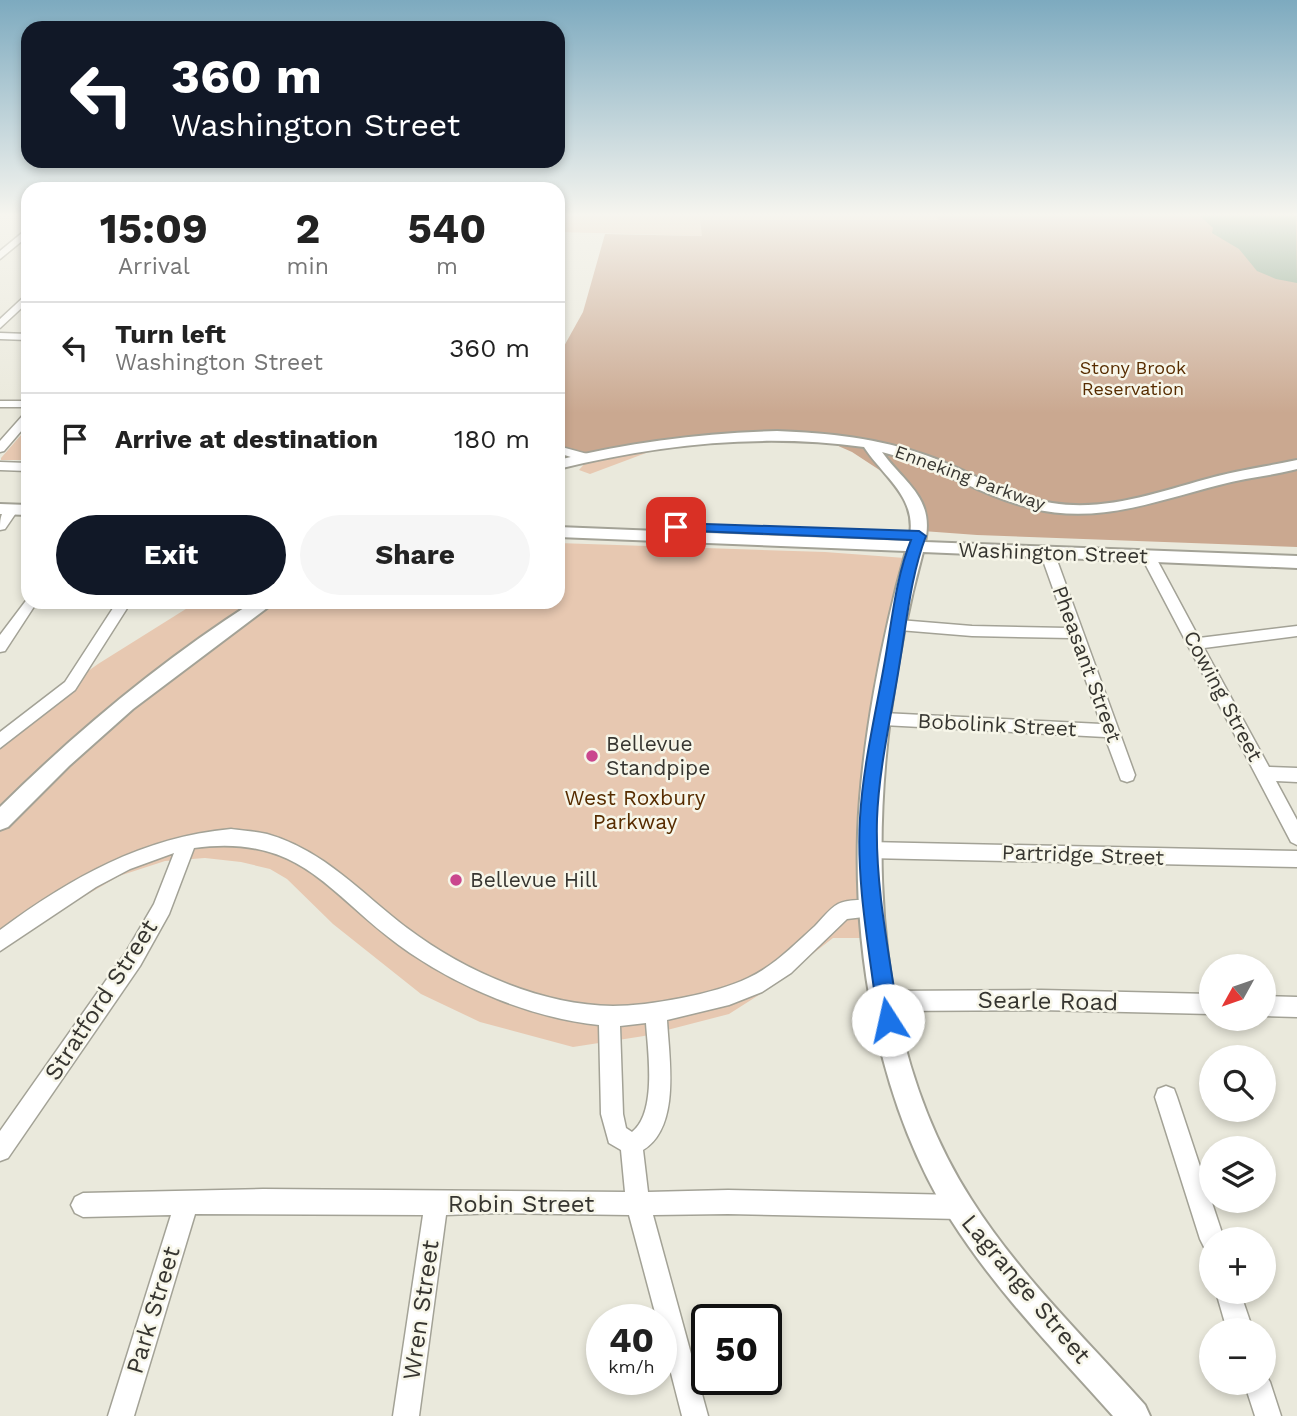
<!DOCTYPE html>
<html lang="en">
<head>
<meta charset="utf-8">
<style>
	:root { --surface:#fff; --page:#f6f6f6; --text:#222; --muted:#767676; --line:#e0e0e0; --accent:#111827 }
	body { margin:0; font-family:"Work Sans",sans-serif; background:var(--page); color:var(--text); height:100vh; display:flex; flex-direction:column; font-size:26px; white-space:nowrap }
	* { box-sizing:border-box; margin:0 }
	p { font-size:23px; color:var(--muted) }
	.icon { flex:none; width:38px; height:38px; fill:none; stroke:currentColor; stroke-width:2; stroke-linecap:round; stroke-linejoin:round }
	.map { position:relative; flex:1; overflow:hidden }
	.side { position:absolute; left:21px; top:182px; width:544px; height:427px; display:flex; flex-direction:column; background:var(--surface); border-radius:21px; box-shadow:0 4px 10px #0003 }
	.side>* { flex:none }
	.top-card { position:absolute; left:21px; top:21px; width:544px; height:147px; border-radius:21px; box-shadow:0 4px 10px #0003; background:#111827; color:#fff; overflow:hidden }
	.needle { width:46px; rotate:230deg }
	.fabs { position:absolute; left:1199px; top:954px; display:grid; gap:14px }
	.fabs a { display:grid; place-items:center; width:77px; height:77px; border-radius:50%; background:var(--surface); box-shadow:0 4px 10px #0003; font-size:35px }
	.speed { position:absolute; left:586px; top:1304px; display:flex; gap:14px; font-size:35px; font-weight:700; text-align:center }
	.speed>* { display:grid; place-content:center; width:91px; height:91px; border-radius:50%; background:var(--surface); box-shadow:0 4px 10px #0003; line-height:1 }
	.speed small { font-size:18px; font-weight:400 }
	.speed .limit { border:4px solid #111; border-radius:10px; background:#fff; color:#111 }
	.pin { position:absolute; display:grid; place-items:center; width:60px; height:60px; color:#fff; margin:-30px; border-radius:14px; box-shadow:0 4px 10px #0006 }
	.me { position:absolute; width:77px; margin:-38px; rotate:350deg; stroke-linejoin:round; filter:drop-shadow(0 0 5px #0008) }
	.turn { display:flex; align-items:center; gap:24px; height:147px; padding:0 35px; font-size:32px }
	.turn .icon { width:91px; height:91px; stroke-width:2.5 }
	.turn b { display:block; font-size:49px; line-height:60px }
	.eta { display:flex; justify-content:space-evenly; align-items:center; height:119px; text-align:center }
	.eta b { font-size:42px; font-weight:700; line-height:49px }
	.action { display:flex; gap:14px; margin-top:auto; padding:14px 35px }
	.action a { flex:1; height:80px; border-radius:42px; background:var(--accent); color:#fff; font-size:28px; font-weight:700; line-height:80px; text-align:center }
	.action a+a { background:var(--page); color:var(--text) }
	ul { padding:0; list-style:none }
	li { display:flex; align-items:center; gap:21px; height:91px; padding:0 35px; border-top:2px solid var(--line) }
	li div { flex:1 }
	li b { display:block; font-size:26px }
	li em { font-style:normal }
	.map>svg:first-child { display:block }
</style>
</head>
<body>
<div class="map">
<svg width="1297" height="1416" viewBox="0 0 1297 1416">
	<rect width="100%" height="100%" fill="#eae9dc"/>
	<path fill="#e7c8b1" d="M 558,215 L 935,215 L 940,220 L 701,220 L 703,236 L 558,232 Z
		M 28,427 L 28,460 L 1,460 L 1,458 Z
		M 637,452 L 646,453 L 590,474 L 579,470 L 586,462 Z
		M 558,543 L 825,552 L 905,558 L 863,938 L 833,938 L 762,993 L 729,1014 L 644,1036 L 573,1047 L 480,1022 L 421,994 L 333,924 L 287,879 L 270,869 L 241,862 L 205,858 L 165,861 L 119,876 L 40,922 L 0,950 L 0,734 L 98,664 L 197,602 L 558,602 Z"/>
	<path fill="#caa890" d="M 935,215 L 1297,215 L 1297,547 L 977,535 L 909,530 L 914,522 L 904,495 L 881,471 L 852,452 L 820,438 L 707,439 L 558,466 L 558,357 L 583,312 L 605,234 L 702,236 L 700,220 L 939,220 Z"/>
	<path fill="#7d9c81" d="M 1199,215 L 1296,215 L 1297,283 L 1276,279 L 1257,271 L 1239,249 L 1212,233 L 1213,228 Z"/>
	<g fill="none" stroke-linecap="round" stroke-linejoin="round">
		<defs>
			<path id="minor" d="M 28,228 L 28,236 L 0,259 L 0,251 Z
				M 28,293 L 28,302 L 0,328 L 0,319 Z
				M 0,333 L 28,334 L 28,340 L 0,339 Z
				M 0,401 L 28,401 L 28,407 L 0,407 Z
				M 28,413 L 28,423 L 4,451 L 0,452 L 0,441 L 24,414 Z
				M 558,446 L 591,455 L 593,458 L 587,462 L 558,453 Z
				M 0,462 L 28,463 L 28,471 L 0,470 Z
				M 12,506 L 18,510 L 5,529 L 0,530 C 0,520 0,509 12,506 Z
				M 1047,548 L 1054,552 L 1135,775 L 1133,780 L 1127,782 L 1121,780 L 1105,737 L 883,725 L 877,723 L 875,719 L 877,715 L 883,713 L 1101,724 L 1071,638 L 972,636 L 899,630 L 892,625 L 899,620 L 972,626 L 1067,628 L 1040,552 Z
				M 1148,552 L 1155,556 L 1199,638 L 1297,626 L 1297,636 L 1204,648 L 1269,767 L 1297,768 L 1297,782 L 1276,781 L 1297,820 L 1297,845 L 1291,842 L 1141,556 Z
				M 28,598 L 28,602 L 37,602 L 5,651 L 0,652 L 0,635 Z
				M 117,602 L 131,602 L 75,690 L 0,748 L 0,732 L 65,682 Z
				M 231,829 C 243,831 256,831 267,834 C 324,850 362,894 407,928 C 464,971 541,1005 613,1006 C 649,1006 715,994 748,978 C 774,966 794,945 815,926 C 822,919 829,909 838,904 C 848,899 870,899 880,903 L 882,909 L 880,915 L 847,919 L 791,973 L 762,992 L 729,1005 L 667,1020 C 669,1058 681,1127 643,1150 L 648,1192 L 728,1190 L 959,1195 L 967,1199 L 971,1207 L 967,1215 L 959,1219 L 728,1214 L 653,1215 L 708,1416 L 682,1416 L 662,1338 L 662,1320 L 657,1320 L 629,1215 L 499,1213 L 446,1215 L 419,1416 L 393,1416 L 423,1215 L 195,1214 L 134,1416 L 108,1416 L 171,1215 L 83,1217 L 75,1213 L 71,1205 L 75,1197 L 83,1193 L 263,1189 L 625,1192 L 621,1150 L 609,1143 L 601,1114 L 599,1025 C 533,1018 465,990 410,953 C 330,899 306,833 194,848 L 169,914 L 140,966 L 8,1158 L 0,1161 L 0,1131 L 126,952 L 154,904 L 174,853 L 130,869 L 96,887 L 0,951 L 0,930 C 70,878 143,837 231,829 ZM 646,1023 C 648,1052 657,1113 632,1132 L 626,1128 L 623,1114 L 620,1026 Z
				M 868,842 L 1297,851 L 1297,867 L 868,858 L 862,856 L 859,850 L 862,844 Z
				M 1041,990 L 1211,994 L 1211,1014 L 1041,1010 L 885,1011 L 878,1008 L 875,1001 L 878,994 L 885,991 Z
				M 1264,996 L 1297,997 L 1297,1017 L 1264,1016 Z
				M 1166,1086 L 1174,1089 L 1177,1097 L 1224,1239 L 1211,1239 L 1211,1250 L 1204,1247 L 1200,1239 L 1155,1097 L 1158,1089 Z
				M 1216,1292 L 1240,1292 L 1253,1330 L 1227,1330 Z
				M 1264,1372 L 1270,1382 L 1281,1416 L 1255,1416 L 1244,1382 L 1264,1382 Z"/>
			<path id="major" d="M 777,431 C 828,433 879,438 928,456 C 969,471 1008,496 1052,503 C 1108,512 1161,491 1214,477 C 1241,470 1269,466 1297,460 L 1297,469 L 1293,470 C 1269,476 1244,478 1219,485 C 1156,501 1097,525 1031,508 C 979,495 934,465 882,452 C 904,483 935,497 925,542 L 1297,556 L 1297,568 L 923,552 C 868,755 853,1015 971,1199 C 1019,1275 1086,1339 1145,1405 L 1150,1416 L 1113,1416 C 1057,1353 996,1291 951,1220 C 881,1108 854,963 858,833 C 861,746 882,636 906,551 L 558,537 L 558,527 L 909,541 C 919,498 885,479 864,447 C 760,433 660,444 558,469 L 558,460 C 631,442 702,433 777,431 Z
				M 0,504 L 28,505 L 28,515 L 0,514 Z
				M 253,602 L 275,602 L 133,709 L 69,766 L 8,827 L 0,830 L 0,807 C 78,730 161,661 253,602 Z"/>
		</defs>
		<use href="#minor" stroke="#a3a296" stroke-width="3"/>
		<use href="#major" stroke="#a3a296" stroke-width="4"/>
		<use href="#minor" fill="#fff" fill-rule="evenodd"/>
		<use href="#major" fill="#fff" fill-rule="evenodd"/>
	</g>
	<linearGradient id="sky" x2="0" y2="1"><stop stop-color="#7daabf"/><stop offset="0.52" stop-color="#f6f5ef"/><stop offset="1" stop-color="#f6f5ef" stop-opacity="0"/></linearGradient>
	<rect width="1297" height="413" fill="url(#sky)"/>
	<path fill="#1a73e8" stroke="#114b97" stroke-width="2" d="M 676,523 L 919,531 L 926,536 C 911,575 907,619 900,661 C 892,713 879,766 877,819 C 875,886 889,953 899,1020 L 896,1027 L 888,1030 L 881,1027 L 878,1020 C 870,953 856,885 860,818 C 863,765 876,712 885,660 C 892,620 896,577 911,540 L 671,530 L 669,527 Z"/>
	<g fill="#ca478e" stroke="#f7f6e9" stroke-width="2.5">
		<circle cx="592" cy="756" r="7"/>
		<circle cx="456" cy="880" r="7"/>
	</g>
	<g text-anchor="middle" stroke-width="5" stroke-linejoin="round" paint-order="stroke">
		<g font-size="18" fill="#572c00" stroke="#f7f6e9">
			<text x="1133" y="374">Stony Brook<tspan x="1133" dy="21">Reservation</tspan></text>
		</g>
		<g font-size="18" fill="#363530" stroke="#f7f6e9">
			<text transform="translate(970 478) rotate(20)" y="6">Enneking Parkway</text>
		</g>
		<g font-size="21" fill="#363530" stroke="#f7f6e9">
			<text transform="translate(1053 553) rotate(2)" y="7">Washington Street</text>
			<text transform="translate(1087 664) rotate(70)" y="7">Pheasant Street</text>
			<text transform="translate(1223 696) rotate(62)" y="7">Cowing Street</text>
			<text transform="translate(997 725) rotate(3)" y="7">Bobolink Street</text>
			<text transform="translate(1083 855) rotate(2)" y="7">Partridge Street</text>
		</g>
		<g font-size="21" fill="#363530" stroke="#f7f6e9" text-anchor="start">
			<text x="606" y="751">Bellevue<tspan x="606" dy="24">Standpipe</tspan></text>
			<text x="470" y="887">Bellevue Hill</text>
		</g>
		<g font-size="21" fill="#572c00" stroke="#f7f6e9">
			<text x="635" y="805">West Roxbury<tspan x="635" dy="24">Parkway</tspan></text>
		</g>
		<g font-size="24" fill="#363530" stroke="#f7f6e9">
			<text transform="translate(101 1000) rotate(-57)" y="8">Stratford Street</text>
			<text transform="translate(1048 1001) rotate(1)" y="8">Searle Road</text>
			<text x="521" y="1212">Robin Street</text>
			<text transform="translate(1026 1289) rotate(50)" y="8">Lagrange Street</text>
			<text transform="translate(153 1310) rotate(-73)" y="8">Park Street</text>
			<text transform="translate(421 1310) rotate(-82)" y="8">Wren Street</text>
		</g>
	</g>
</svg>
<div class="fabs">
<a><svg class="needle" viewBox="-14 -14 28 28"><path d="M0-13l5 13h-10z" fill="#e53935"/><path d="M0 13l5-13h-10z" fill="#767676"/></svg></a>
<a><svg class="icon" aria-label="search" viewBox="0 0 24 24"><circle cx="10" cy="10" r="6"/><path d="M15 15l6 6"/></svg></a>
<a><svg class="icon" aria-label="layers" viewBox="0 0 24 24"><path d="M12 4l9 5-9 5-9-5zM3 14l9 5 9-5"/></svg></a>
<a>+</a>
<a>−</a>
</div>
<div class="speed"><div>40<small>km/h</small></div><div class="limit">50</div></div>
<div class="pin" style="left:676px;top:527px;background:#d93025"><svg class="icon" aria-label="arrive" viewBox="0 0 24 24"><path d="M6 21V4h12l-3 4 3 4H6"/></svg></div>
<svg class="me" style="left:888px;top:1020px" viewBox="-20 -20 40 40"><circle r="19" fill="#fff"/><path d="M0-13L10 11 0 6-10 11z" fill="#1a73e8"/></svg>
<div class="top-card">
<div class="turn"><svg class="icon" aria-label="left" viewBox="0 0 24 24"><path d="M17 20v-9H6M10 6l-5 5 5 5"/></svg><div><b>360 m</b>Washington Street</div></div>
</div>
<section class="side">
<div class="eta">
<div><b>15:09</b><p>Arrival</p></div>
<div><b>2</b><p>min</p></div>
<div><b>540</b><p>m</p></div>
</div>
<ul>
<li><svg class="icon" aria-label="left" viewBox="0 0 24 24"><path d="M17 20v-9H6M10 6l-5 5 5 5"/></svg><div><b>Turn left</b><p>Washington Street</p></div><em>360 m</em></li>
<li><svg class="icon" aria-label="arrive" viewBox="0 0 24 24"><path d="M6 21V4h12l-3 4 3 4H6"/></svg><div><b>Arrive at destination</b></div><em>180 m</em></li>
</ul>
<div class="action"><a>Exit</a><a>Share</a></div>
</section>
</div>
</body>
</html>
